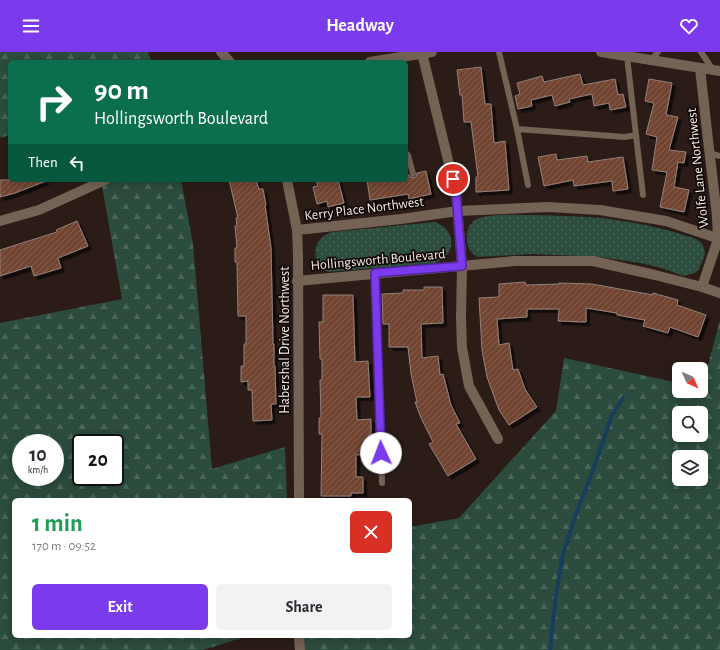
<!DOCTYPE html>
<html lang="en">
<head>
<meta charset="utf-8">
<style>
	:root { --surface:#fff; --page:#f2f2f3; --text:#2b2b33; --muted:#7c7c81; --accent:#7c3aed }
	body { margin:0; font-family:"Alegreya Sans",sans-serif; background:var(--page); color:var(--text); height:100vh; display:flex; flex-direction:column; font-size:15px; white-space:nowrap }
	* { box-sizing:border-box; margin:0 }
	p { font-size:13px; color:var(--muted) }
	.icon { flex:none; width:22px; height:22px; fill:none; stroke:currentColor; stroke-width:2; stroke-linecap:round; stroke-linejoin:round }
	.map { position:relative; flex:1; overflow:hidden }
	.details { position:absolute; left:12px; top:446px; width:400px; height:140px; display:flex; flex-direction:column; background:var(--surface); border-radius:6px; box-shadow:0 2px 10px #0003 }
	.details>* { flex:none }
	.guide { position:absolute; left:8px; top:8px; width:400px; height:122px; border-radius:6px; box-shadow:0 2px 10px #0003; background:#0b6e4f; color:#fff; overflow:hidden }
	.needle { width:26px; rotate:135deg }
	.controls { position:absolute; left:672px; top:310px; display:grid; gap:8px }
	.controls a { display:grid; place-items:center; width:36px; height:36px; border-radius:6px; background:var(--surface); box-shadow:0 2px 10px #0003; font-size:20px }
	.speed { position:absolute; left:12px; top:382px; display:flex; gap:8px; font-size:20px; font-weight:700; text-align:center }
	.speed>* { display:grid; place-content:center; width:52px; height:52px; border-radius:50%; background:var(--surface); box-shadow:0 2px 10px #0003; line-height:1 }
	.speed small { font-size:10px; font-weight:400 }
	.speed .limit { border:2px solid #111; border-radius:6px; background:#fff; color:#111 }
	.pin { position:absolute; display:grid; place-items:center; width:34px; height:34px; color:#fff; margin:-17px; border:2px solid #fff; border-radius:50%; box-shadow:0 1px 4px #0007 }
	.me { position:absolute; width:44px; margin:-22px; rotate:358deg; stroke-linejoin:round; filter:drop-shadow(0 0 3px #0008) }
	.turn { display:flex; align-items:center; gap:14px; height:84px; padding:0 20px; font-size:18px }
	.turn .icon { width:52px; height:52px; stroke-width:2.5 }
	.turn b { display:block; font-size:28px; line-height:34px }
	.then { display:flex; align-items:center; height:38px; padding:0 20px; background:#0003; gap:8px; font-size:15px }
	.round { display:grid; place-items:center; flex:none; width:42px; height:42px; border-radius:6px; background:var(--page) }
	.head { display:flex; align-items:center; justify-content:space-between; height:68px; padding:0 20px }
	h1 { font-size:24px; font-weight:600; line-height:30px; color:#1e9e55 }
	.primary-button { display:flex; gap:8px; margin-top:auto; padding:8px 20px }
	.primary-button a { flex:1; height:46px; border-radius:6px; background:var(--accent); color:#fff; font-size:16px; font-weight:600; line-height:46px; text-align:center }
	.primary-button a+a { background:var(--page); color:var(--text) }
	header { display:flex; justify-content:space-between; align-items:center; height:52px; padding:0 20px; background:var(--accent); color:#fff; font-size:18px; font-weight:600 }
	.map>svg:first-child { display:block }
</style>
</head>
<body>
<header><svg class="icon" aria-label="menu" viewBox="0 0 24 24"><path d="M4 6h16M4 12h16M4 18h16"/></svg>Headway<svg class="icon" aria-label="heart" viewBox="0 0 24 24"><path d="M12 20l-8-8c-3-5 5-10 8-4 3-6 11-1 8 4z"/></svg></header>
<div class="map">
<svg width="720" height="598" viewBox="0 0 720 598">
	<defs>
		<pattern id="grass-dots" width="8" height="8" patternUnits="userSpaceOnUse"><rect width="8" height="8" fill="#2c4c3d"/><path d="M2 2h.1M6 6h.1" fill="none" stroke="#4b6659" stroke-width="1.8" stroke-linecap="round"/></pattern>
		<pattern id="forest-firs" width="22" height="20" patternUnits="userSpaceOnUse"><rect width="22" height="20" fill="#2c4c3d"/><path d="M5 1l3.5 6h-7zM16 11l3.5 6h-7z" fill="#4b6659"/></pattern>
		<pattern id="building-hatch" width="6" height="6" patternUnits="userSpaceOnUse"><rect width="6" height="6" fill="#714432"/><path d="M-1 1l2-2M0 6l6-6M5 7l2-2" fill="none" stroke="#865f50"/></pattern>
		<filter id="shadow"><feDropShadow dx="3.5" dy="3.5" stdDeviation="0" flood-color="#0009"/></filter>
	</defs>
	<rect width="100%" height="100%" fill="#2b1c17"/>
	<path fill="url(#grass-dots)" d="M 536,163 C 565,164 593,164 622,169 C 647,172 672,179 696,187 L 701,190 L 704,196 L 705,202 L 703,208 L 699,217 L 695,221 L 683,224 L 662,216 L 640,211 L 600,205 L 532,202 L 478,205 C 471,202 467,195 467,188 C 466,179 469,171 477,167 C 488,161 522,163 536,163 Z
		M 435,170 C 457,178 457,203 435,211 L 328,220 C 309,210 312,186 332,180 Z"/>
	<path fill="url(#forest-firs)" fill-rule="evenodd" d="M 0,0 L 148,0 L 152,10 L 10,10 L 10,83 L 0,86 Z
		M 101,128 L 181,128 L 193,192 L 212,417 L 285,395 L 287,448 L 14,448 L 14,584 L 248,584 L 203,598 L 0,598 L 0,271 L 122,247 ZM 21,391 L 55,391 L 55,425 L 21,425 ZM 81,391 L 115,391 L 115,425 L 81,425 Z
		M 720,268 L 720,598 L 295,598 L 294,584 L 410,584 L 410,475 L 459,466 L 556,359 L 564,306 L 679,331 L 679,339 L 701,339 ZM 679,361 L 701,361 L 701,383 L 679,383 ZM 679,405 L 701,405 L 701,427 L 679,427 Z"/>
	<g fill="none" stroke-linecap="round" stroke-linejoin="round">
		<path stroke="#173e5d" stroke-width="4" d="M 550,598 L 556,543 L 563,502 L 576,462 L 591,424 L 612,363 L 623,346"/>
	</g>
	<path fill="url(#building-hatch)" stroke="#94817a" filter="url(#shadow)" d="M 481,15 L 485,52 L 491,52 L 494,91 L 505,89 L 509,138 L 476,140 L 476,125 L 478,125 L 471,70 L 464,70 L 462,43 L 460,43 L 457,18 Z
		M 580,22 L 583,33 L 615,27 L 618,43 L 623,42 L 626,55 L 610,58 L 609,51 L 594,54 L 592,42 L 569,47 L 570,50 L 555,54 L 552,43 L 531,48 L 532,54 L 518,57 L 515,44 L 520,42 L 517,31 L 542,24 L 544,30 Z
		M 649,27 L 672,31 L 666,63 L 678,65 L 669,98 L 686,100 L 684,111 L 678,110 L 674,135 L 689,138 L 684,160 L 660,155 L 667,120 L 652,118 L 657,85 L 646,82 L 654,51 L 645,49 Z
		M 556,102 L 557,108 L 587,104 L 588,110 L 623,105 L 628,137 L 613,139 L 612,129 L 574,134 L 573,128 L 544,134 L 538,105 Z
		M 426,119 L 431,142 L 409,147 L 408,142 L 370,148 L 367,128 L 406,128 L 406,123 L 409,123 L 410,125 L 414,126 L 416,125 L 417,121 Z
		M 0,128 L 45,128 L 46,129 L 15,141 L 0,145 Z
		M 229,128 L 256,128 L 259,137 L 263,137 L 266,153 L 265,153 L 271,196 L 273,292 L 274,292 L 274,314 L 275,314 L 276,352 L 271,352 L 272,368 L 253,369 L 252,338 L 248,338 L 248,329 L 241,330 L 241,314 L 244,314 L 244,292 L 246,292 L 246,264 L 238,264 L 237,210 L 235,210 L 235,196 L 237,196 L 235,174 L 237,174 L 236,166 L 238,166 Z
		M 316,128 L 338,128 L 344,151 L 328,155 L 327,149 L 317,152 L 313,135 L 318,134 Z
		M 77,169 L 88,194 L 58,206 L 61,216 L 34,224 L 31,214 L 0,224 L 0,198 L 57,180 L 56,178 Z
		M 525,230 L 526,233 L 559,232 L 559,231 L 592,232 L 653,243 L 653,241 L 678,248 L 677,253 L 706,263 L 698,285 L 670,275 L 668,281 L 643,274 L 645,268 L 617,263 L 617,261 L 586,256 L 586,270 L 558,269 L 559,257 L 527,257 L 527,265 L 497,267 L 499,293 L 509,291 L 513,318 L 518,317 L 525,337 L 537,355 L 509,373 L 499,358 L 487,325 L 482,298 L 479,246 L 499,245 L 499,232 Z
		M 424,235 L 442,235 L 443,271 L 421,272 L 422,306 L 438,304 L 440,323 L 443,322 L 451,353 L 460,371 L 456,372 L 476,407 L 448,424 L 429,392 L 433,390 L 421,366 L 415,350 L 417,350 L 411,322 L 408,295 L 389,295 L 389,272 L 383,272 L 382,242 L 403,241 L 403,238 L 424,238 Z
		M 323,243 L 353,243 L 355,310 L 368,309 L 370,345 L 356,345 L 357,368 L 371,367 L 371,383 L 369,383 L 369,402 L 356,403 L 356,425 L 363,425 L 363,441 L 351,441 L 351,444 L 321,444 L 322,382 L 319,382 L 319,366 L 321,366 L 320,328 L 322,328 L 322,307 L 320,307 L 319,270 L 323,270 Z"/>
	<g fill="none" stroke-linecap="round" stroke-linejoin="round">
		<path stroke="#746254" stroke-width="6" d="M 499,0 L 517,77 L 625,85 L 636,83 L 627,4
			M 701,0 L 713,18
			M 651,8 L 658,0
			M 517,77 L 528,133
			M 636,83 L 643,143
			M 406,101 L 408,103 L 413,122
			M 709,101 L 720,104
			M 375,221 L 382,431"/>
		<path stroke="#746254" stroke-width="10" d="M 221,0 L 230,10
			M 601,0 L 720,19
			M 422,1 L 456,141 L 462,214 L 461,266 L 462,296 L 469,334 L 498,387
			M 370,10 L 432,0
			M 700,16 L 708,88 L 717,164 L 718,187 L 702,235
			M 287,128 L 297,178 L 298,203 L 299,448
			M 0,169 L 39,158 L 105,128
			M 297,178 L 401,167 L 458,159 L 548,155 L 600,158 L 666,169 L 720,187
			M 297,229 L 515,209 L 593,209 L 655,223 L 702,235 L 720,241
			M 299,584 L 300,598"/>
	</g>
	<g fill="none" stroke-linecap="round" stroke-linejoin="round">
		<defs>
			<path id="route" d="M 381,401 L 375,221 L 462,214 L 456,141 L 453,127"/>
		</defs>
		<use href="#route" stroke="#51269a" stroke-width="10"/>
		<use href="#route" stroke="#7c3aed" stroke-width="7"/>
	</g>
	<g text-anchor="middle" stroke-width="3.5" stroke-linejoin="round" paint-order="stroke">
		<g font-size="14" fill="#f6ebe7" stroke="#0f0806">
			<text transform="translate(697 116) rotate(-96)" y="5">Wolfe Lane Northwest</text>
			<text transform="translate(364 156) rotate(-7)" y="5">Kerry Place Northwest</text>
			<text transform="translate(378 207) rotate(-5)" y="5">Hollingsworth Boulevard</text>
			<text transform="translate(284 288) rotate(-90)" y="5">Habershal Drive Northwest</text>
		</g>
	</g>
</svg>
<div class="controls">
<a><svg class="needle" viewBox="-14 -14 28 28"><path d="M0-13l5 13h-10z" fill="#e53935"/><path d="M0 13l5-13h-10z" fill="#7c7c81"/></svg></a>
<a><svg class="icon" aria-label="search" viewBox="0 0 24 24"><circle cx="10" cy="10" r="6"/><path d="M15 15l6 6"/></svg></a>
<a><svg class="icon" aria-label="layers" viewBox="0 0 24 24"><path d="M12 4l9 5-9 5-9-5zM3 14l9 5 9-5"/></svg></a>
</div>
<div class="speed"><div>10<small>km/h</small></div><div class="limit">20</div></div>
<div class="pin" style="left:453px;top:127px;background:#d93025"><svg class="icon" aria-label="arrive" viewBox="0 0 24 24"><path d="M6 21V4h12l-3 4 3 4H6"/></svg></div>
<svg class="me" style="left:381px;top:401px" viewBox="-20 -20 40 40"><circle r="19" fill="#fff"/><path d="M0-13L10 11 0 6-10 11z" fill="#7c3aed"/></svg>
<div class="guide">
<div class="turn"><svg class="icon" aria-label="right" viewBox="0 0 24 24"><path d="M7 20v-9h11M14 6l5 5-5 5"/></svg><div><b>90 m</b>Hollingsworth Boulevard</div></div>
<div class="then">Then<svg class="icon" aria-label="left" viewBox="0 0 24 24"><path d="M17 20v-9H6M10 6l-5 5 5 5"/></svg></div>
</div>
<section class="details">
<div class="head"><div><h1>1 min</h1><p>170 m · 09:52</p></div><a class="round" style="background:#d93025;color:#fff"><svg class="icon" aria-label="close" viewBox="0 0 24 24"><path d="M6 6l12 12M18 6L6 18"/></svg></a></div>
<div class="primary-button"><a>Exit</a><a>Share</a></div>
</section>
</div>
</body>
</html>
